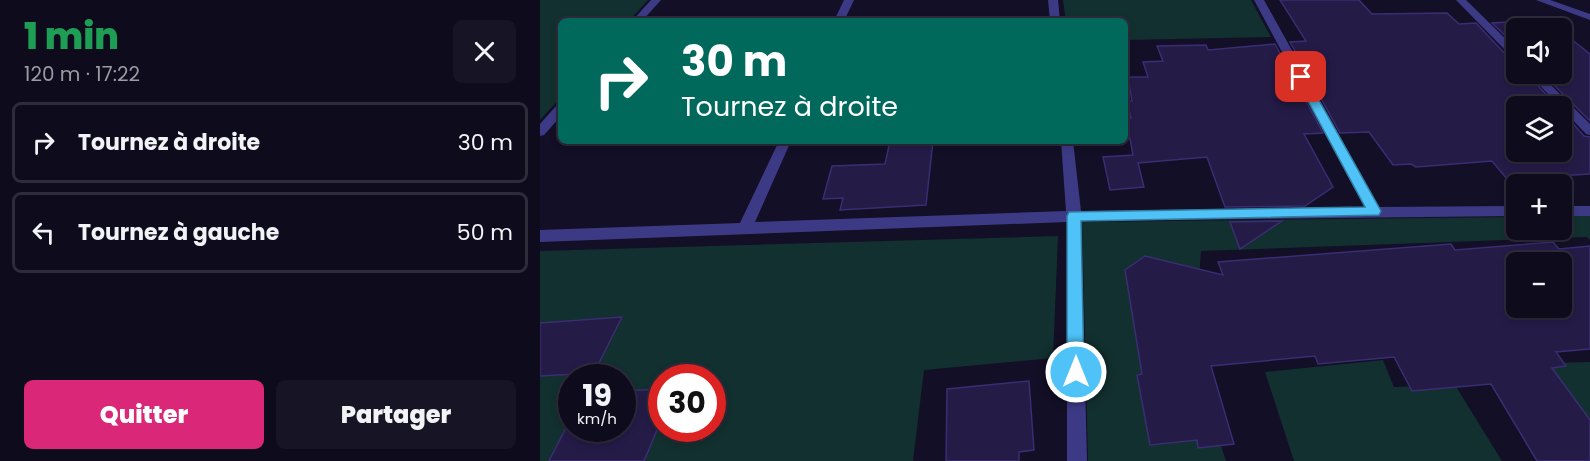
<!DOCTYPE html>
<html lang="fr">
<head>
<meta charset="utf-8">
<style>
	:root { --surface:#0e0b1c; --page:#171425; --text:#f1f3f6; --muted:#9b9ba3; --line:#2e2b3b; --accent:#db2777 }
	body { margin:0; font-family:Poppins,sans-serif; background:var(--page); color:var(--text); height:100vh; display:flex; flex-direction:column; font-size:22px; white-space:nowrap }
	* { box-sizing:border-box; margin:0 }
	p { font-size:20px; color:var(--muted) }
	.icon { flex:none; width:33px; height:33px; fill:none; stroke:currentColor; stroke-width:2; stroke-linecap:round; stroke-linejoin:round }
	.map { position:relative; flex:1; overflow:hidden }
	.sheet { display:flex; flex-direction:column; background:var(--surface); width:540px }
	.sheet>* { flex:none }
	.top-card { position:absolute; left:18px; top:18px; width:570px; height:126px; border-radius:9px; box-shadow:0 3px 9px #0003,0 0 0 2px var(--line); background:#00695c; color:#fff; overflow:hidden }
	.controls { position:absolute; left:966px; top:18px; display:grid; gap:12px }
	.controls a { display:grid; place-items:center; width:66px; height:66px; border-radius:9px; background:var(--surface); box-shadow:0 3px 9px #0003,0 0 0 2px var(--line); font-size:30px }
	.speed { position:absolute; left:18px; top:364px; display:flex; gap:12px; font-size:30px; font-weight:700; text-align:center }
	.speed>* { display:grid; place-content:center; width:78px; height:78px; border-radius:50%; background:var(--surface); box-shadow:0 3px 9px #0003,0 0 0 2px var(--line); line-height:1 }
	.speed small { font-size:15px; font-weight:400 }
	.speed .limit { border:9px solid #d22; background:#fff; color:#111 }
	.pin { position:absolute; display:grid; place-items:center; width:51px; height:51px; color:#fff; margin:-26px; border-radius:12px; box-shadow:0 3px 9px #0006 }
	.me { position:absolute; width:66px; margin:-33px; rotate:0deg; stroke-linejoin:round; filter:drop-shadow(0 0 4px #0008) }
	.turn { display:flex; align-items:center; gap:21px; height:126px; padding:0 24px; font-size:27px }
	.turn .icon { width:78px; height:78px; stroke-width:2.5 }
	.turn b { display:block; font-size:42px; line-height:51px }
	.round { display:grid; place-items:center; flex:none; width:63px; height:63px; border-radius:9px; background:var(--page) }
	.summary { display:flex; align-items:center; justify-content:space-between; height:102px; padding:0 24px }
	h1 { font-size:36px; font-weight:800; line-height:45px; color:#1e9e55 }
	.action { display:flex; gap:12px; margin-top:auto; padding:12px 24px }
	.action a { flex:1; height:69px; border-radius:9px; background:var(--accent); color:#fff; font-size:24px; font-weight:800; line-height:69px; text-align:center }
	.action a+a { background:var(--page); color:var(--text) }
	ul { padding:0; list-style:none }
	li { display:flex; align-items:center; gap:18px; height:81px; margin:0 12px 9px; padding:0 12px; border:3px solid var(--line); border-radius:9px }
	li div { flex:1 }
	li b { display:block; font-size:22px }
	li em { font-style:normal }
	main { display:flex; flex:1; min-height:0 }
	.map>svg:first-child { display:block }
</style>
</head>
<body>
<main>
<section class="sheet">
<div class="summary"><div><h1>1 min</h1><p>120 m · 17:22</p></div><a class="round"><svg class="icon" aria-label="close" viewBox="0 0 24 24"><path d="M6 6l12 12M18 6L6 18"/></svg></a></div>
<ul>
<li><svg class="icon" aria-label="right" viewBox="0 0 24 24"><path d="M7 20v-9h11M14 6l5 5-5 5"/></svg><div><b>Tournez à droite</b></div><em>30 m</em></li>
<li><svg class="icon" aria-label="left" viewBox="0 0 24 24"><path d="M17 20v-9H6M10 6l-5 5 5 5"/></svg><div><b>Tournez à gauche</b></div><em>50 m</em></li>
</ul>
<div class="action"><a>Quitter</a><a>Partager</a></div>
</section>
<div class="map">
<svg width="1050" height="461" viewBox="0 0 1050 461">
	<rect width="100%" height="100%" fill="#130f26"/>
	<path fill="#12302f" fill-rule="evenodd" d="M 0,0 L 108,0 L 89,21 L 21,21 L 21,97 L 0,120 Z
		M 523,0 L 711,0 L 731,37 L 585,40 L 585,21 L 526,21 Z
		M 1022,216 L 1050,216 L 1050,240 L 1047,237 L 661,251 L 656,322 L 656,369 L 686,461 L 548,461 L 542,222 L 976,217 L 976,230 L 1022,230 Z
		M 518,236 L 513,358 L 384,370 L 373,461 L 0,461 L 0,251 ZM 32,378 L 82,378 L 82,429 L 32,429 ZM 122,378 L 172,378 L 172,429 L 122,429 Z
		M 843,360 L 854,387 L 915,385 L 962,461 L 754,461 L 725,372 Z
		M 1050,362 L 1050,429 L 1006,363 Z"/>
	<path fill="#241b47" stroke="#3b2d73" stroke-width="1.5" fill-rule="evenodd" d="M 740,0 L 819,0 L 832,14 L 907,13 L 919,24 L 936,23 L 970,59 L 976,60 L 976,74 L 987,74 L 1017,106 L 976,106 L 976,152 L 1022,152 L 1022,111 L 1044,136 L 1050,137 L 1050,174 L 967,179 L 952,161 L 876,167 L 871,164 L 853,165 L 829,132 L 800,133 L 750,42 L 766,41 Z
		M 1006,20 L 1017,28 L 976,28 L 976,46 L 952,23 Z
		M 1022,32 L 1050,54 L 1050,121 L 1003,74 L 1022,74 Z
		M 735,44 L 783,133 L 764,134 L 793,187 L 765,206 L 685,207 L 667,157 L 598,163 L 604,187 L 570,190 L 563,157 L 593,155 L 586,118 L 591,118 L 587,101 L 592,101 L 588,77 L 608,77 L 603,62 L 623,61 L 617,46 L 666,45 L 668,50 Z
		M 350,141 L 393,141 L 386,205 L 300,210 L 303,198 L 283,199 L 292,166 L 345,164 Z
		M 742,221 L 700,249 L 690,222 Z
		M 1013,242 L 1019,249 L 1050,246 L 1050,349 L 1016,352 L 1026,366 L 1012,368 L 1050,420 L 1050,461 L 997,461 L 951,384 L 872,391 L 854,357 L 778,364 L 775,356 L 671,366 L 694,444 L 658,448 L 657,440 L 610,445 L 597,375 L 602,374 L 585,270 L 605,256 L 683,275 L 678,262 L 911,244 L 915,250 ZM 976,262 L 1022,262 L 1022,308 L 976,308 Z
		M 82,317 L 54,373 L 0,376 L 0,323 Z
		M 489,381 L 494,450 L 479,452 L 479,461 L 406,461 L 407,389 Z
		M 122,389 L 122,418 L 104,461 L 9,461 L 32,416 L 32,429 L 82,429 L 82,391 Z"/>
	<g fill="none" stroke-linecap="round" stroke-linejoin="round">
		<path fill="#3d3a85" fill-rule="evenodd" d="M 111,0 L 121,0 L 102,21 L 92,21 Z
			M 304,0 L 314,0 L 304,21 L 294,21 Z
			M 508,0 L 518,0 L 520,21 L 510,21 Z
			M 714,0 L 724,0 L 839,207 L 976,206 L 976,216 L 541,221 L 547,461 L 527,461 L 527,222 L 0,242 L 0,230 L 200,223 L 239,141 L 251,141 L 215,222 L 526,211 L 521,141 L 533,141 L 541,211 L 825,207 Z
			M 916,0 L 926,0 L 976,49 L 976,58 L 972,57 Z
			M 996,0 L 1010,0 L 1050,14 L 1050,20 Z
			M 989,74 L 1000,74 L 1050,124 L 1050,135 L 1046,134 Z
			M 21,104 L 21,116 L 4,135 L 0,136 L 0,124 L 17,105 Z
			M 1022,206 L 1050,206 L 1050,216 L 1022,216 Z"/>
	</g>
	<path fill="#4fc3f7" stroke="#337fa1" stroke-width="1.5" d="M 761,74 L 766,77 L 841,211 L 839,215 L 541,221 L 544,372 L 541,377 L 536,379 L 530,377 L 527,372 L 527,216 L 529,212 L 825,207 L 755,77 Z"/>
</svg>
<div class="controls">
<a><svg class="icon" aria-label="sound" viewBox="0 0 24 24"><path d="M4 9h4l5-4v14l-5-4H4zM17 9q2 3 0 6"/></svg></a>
<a><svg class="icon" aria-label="layers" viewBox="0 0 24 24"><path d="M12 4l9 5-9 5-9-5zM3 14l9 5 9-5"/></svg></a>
<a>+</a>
<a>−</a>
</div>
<div class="speed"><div>19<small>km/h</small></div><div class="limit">30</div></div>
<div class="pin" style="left:761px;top:77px;background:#d93025"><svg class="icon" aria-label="arrive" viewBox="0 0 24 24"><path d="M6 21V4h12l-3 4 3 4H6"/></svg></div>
<svg class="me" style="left:536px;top:372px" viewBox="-20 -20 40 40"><circle r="17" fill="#4fc3f7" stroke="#fff" stroke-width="3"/><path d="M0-11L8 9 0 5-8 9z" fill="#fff"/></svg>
<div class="top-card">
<div class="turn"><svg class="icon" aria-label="right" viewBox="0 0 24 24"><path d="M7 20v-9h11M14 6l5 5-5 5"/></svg><div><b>30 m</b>Tournez à droite</div></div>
</div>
</div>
</main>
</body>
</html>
